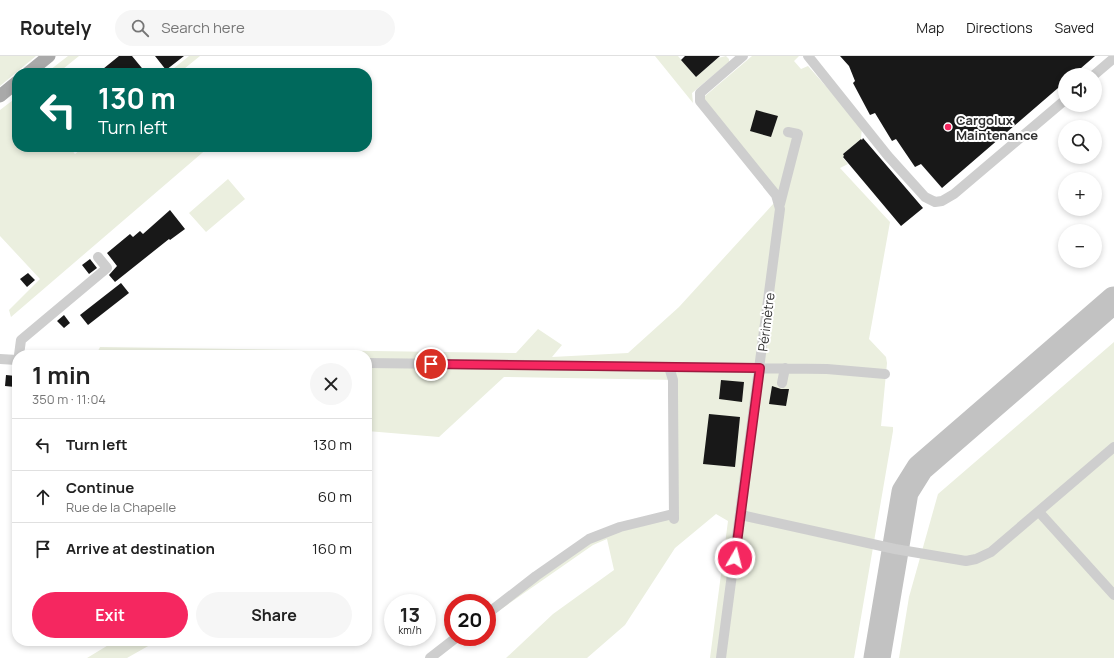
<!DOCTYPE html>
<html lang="en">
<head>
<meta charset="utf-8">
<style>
	:root { --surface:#fff; --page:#f6f6f6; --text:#222; --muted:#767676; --line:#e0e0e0; --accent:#f52760 }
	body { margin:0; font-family:Manrope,sans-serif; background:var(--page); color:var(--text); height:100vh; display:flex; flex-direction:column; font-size:15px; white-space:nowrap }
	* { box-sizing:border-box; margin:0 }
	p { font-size:13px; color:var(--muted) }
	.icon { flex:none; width:22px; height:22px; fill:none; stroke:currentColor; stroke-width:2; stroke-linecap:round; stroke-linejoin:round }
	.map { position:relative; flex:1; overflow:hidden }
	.details { position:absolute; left:12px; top:294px; width:360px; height:296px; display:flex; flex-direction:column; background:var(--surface); border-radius:16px; box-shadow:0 2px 6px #0003 }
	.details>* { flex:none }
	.top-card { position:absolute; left:12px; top:12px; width:360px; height:84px; border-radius:16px; box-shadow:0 2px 6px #0003; background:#00695c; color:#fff; overflow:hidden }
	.tools { position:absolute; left:1058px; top:12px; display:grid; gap:8px }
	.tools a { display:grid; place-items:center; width:44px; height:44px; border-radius:50%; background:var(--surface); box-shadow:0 2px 6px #0003; font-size:20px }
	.speed { position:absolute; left:384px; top:538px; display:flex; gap:8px; font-size:20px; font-weight:700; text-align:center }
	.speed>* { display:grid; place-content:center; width:52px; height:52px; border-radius:50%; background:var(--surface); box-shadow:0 2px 6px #0003; line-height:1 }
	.speed small { font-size:10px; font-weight:400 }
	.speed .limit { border:6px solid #d22; background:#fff; color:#111 }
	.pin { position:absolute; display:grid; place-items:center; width:34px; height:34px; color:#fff; margin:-17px; border:2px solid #fff; border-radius:50%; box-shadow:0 1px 4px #0007 }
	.me { position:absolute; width:44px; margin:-22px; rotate:8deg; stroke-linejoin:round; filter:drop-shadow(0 0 3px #0008) }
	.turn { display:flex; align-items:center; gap:14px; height:84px; padding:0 20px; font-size:18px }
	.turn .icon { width:52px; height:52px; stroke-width:2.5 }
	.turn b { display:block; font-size:28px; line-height:34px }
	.round { display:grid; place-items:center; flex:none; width:42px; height:42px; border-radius:21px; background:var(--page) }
	.head { display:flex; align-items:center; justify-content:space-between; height:68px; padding:0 20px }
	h1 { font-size:24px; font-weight:700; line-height:30px }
	.primary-button { display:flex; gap:8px; margin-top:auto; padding:8px 20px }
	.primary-button a { flex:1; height:46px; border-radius:24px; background:var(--accent); color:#fff; font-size:16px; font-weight:700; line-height:46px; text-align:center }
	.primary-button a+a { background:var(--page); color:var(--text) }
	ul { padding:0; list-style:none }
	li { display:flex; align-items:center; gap:12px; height:52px; padding:0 20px; border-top:1px solid var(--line) }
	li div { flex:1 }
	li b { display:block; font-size:15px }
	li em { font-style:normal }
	header { display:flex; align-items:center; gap:24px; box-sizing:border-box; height:56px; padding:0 20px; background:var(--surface); border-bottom:1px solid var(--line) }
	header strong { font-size:19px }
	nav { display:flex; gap:22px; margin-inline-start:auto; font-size:14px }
	.search { width:280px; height:36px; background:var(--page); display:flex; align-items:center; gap:10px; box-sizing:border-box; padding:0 14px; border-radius:22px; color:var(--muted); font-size:15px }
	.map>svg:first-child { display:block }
</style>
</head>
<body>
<header>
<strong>Routely</strong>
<div class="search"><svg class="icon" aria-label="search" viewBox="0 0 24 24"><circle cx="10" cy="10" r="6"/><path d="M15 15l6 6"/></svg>Search here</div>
<nav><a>Map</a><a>Directions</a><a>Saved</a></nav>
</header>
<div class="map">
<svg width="1114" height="602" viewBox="0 0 1114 602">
	<rect width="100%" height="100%" fill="#fff"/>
	<path fill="#ebefdf" d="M 0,0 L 36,0 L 0,30 Z
		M 68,0 L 79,0 L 58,17 L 46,17 Z
		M 189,0 L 200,0 L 179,17 L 168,17 Z
		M 655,0 L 678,0 L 696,21 L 718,2 L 726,0 L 729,3 L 729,6 L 692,37 L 693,47 Z
		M 752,0 L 799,0 L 794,5 L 801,13 L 808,10 L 862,71 L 861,83 L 843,98 L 844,100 L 843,102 L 848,108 L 840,112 L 890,166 L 869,283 L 886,301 L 887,307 L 881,370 L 893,371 L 893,375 L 854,602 L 710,602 L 728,465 L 716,458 L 675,492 L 625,569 L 587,602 L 506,602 L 553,558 L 614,514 L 607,483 L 593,489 L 487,563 L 487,561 L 590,486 L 613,477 L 662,465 L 678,449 L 678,324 L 504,321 L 439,381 L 367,375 L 367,299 L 96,299 L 100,291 L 516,297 L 538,273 L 562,289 L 552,301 L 628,297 L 679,251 L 774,147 L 785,144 L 705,44 L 705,40 Z
		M 17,41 L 17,91 L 69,91 L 75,98 L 84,91 L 209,91 L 11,261 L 9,254 L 40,223 L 0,180 L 0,54 Z
		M 228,123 L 245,143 L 206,176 L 189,157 Z
		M 1114,286 L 1114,602 L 899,602 L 909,541 L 938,438 Z
		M 115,585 L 157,585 L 127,602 L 87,602 Z"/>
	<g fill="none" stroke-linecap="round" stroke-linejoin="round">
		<path stroke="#c2c2c2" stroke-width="27" d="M 877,602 L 905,436 L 920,412 L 1114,244"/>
	</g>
	<path fill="#181818" d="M 119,0 L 132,0 L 146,17 L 98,17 Z
		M 155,0 L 184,0 L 166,14 Z
		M 685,0 L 720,0 L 696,21 L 681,4 Z
		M 840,0 L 1095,0 L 1073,19 L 1065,19 L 1065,26 L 942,132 L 921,108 L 915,111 L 896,83 L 892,85 L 875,57 L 870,59 L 853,27 L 855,25 L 849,10 Z
		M 756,54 L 778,60 L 771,81 L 750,75 Z
		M 863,82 L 923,152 L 901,170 L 843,101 L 844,100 L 843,98 L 861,83 L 862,84 Z
		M 170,154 L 185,173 L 170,184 L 169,183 L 115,226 L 109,219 L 117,210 L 107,197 L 130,178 L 133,181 L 140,175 L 143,178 Z
		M 90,203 L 97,212 L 89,218 L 82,209 Z
		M 28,217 L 35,224 L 27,231 L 20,223 Z
		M 121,227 L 129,237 L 88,269 L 80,259 Z
		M 64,259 L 70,267 L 64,272 L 57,265 Z
		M 6,319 L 16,320 L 15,331 L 5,330 Z
		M 721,324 L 744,326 L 742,346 L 719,343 Z
		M 772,330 L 781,333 L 789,333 L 786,350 L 769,348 Z
		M 709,358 L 740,361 L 735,411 L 703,408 Z"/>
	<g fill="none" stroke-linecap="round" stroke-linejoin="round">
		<path stroke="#cecece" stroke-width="10" d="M 808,0 L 888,100 L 925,141 L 935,146 L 942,145 L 954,138 L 1065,44
			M 1094,19 L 1114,2
			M 780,148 L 798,78 L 788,76
			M 19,299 L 21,284 L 107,212 L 98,201
			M 0,303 L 17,304
			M 367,307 L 827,313 L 885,318
			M 669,311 L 673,324 L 673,338 L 674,463
			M 782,327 L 785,312
			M 1039,456 L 1114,539
			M 741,459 L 895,493 L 966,505 L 976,503 L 991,496 L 1114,391
			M 487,558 L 536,520 L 589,483 L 620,471 L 673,458
			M 430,602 L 457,581
			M 721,602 L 780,153 L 776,139 L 700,45 L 700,37 L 743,0"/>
		<path stroke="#a9a9a9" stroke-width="13" d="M 28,17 L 49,0
			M 0,40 L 17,26"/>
	</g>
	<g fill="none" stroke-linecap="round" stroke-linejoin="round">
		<defs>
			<path id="route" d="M 431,308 L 760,312 L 735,502"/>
		</defs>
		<use href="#route" stroke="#9f193e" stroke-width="10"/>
		<use href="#route" stroke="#f52760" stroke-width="7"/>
	</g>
	<circle fill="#f52760" stroke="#fff" stroke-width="1.5" cx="948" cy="71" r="4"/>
	<g text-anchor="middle" stroke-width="4" stroke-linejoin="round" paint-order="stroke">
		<g font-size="13" font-weight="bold" fill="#313131" stroke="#fff" text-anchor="start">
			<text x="956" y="69">Cargolux<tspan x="956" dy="15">Maintenance</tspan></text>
		</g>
		<g font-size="13" fill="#313131" stroke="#fff">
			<text transform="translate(766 266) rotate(-83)" y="5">Périmètre</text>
		</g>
	</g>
</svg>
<div class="tools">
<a><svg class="icon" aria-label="sound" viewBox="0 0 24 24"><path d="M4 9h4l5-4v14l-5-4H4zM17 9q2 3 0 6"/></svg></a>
<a><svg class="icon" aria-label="search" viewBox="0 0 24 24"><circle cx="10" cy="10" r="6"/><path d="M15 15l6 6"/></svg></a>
<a>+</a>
<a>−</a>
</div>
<div class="speed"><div>13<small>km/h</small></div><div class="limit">20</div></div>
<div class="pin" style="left:431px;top:308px;background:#d93025"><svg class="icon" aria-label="arrive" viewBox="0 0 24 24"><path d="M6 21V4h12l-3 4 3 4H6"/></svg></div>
<svg class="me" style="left:735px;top:502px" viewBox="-20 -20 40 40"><circle r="17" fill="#f52760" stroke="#fff" stroke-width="3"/><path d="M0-11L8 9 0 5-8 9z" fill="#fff"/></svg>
<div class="top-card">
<div class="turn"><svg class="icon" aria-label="left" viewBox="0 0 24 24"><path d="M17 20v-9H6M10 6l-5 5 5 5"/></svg><div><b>130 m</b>Turn left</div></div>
</div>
<section class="details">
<div class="head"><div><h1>1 min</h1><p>350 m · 11:04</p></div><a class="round"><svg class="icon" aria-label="close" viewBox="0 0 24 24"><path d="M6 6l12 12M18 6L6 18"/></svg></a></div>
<ul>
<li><svg class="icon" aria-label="left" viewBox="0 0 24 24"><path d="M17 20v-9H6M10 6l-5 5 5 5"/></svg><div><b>Turn left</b></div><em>130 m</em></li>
<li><svg class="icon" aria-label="ahead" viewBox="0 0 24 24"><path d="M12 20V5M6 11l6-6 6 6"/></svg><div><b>Continue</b><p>Rue de la Chapelle</p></div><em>60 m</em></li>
<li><svg class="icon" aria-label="arrive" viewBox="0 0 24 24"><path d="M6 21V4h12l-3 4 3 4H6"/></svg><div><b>Arrive at destination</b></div><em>160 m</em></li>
</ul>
<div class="primary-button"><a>Exit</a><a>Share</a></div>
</section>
</div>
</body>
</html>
